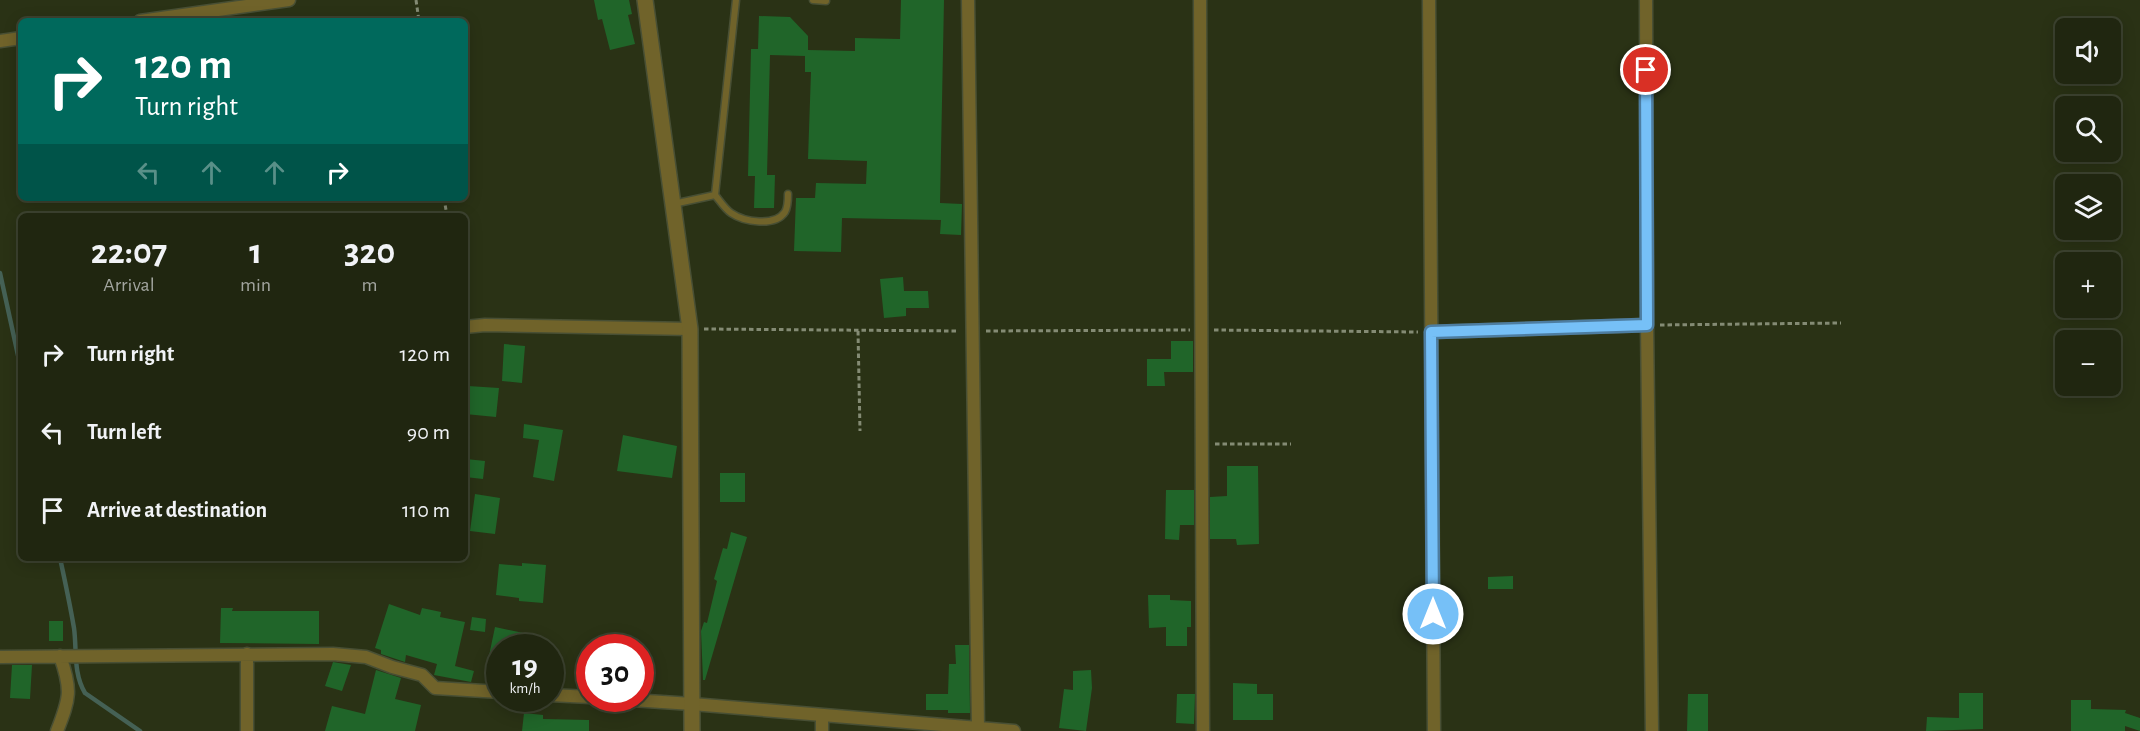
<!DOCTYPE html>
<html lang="en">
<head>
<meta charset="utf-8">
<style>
	:root { --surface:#202610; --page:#2d321e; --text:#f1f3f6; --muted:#a2a59f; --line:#3d4330 }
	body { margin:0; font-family:"Alegreya Sans",sans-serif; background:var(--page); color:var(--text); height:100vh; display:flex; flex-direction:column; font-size:22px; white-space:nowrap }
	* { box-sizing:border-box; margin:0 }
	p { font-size:20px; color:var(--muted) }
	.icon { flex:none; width:33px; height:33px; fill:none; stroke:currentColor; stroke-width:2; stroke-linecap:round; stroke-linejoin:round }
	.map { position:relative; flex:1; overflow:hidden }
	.panel { position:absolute; left:18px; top:213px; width:450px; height:348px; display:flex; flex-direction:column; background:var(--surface); border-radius:9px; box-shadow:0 3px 15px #0003,0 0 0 2px var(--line) }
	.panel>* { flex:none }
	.guide { position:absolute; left:18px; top:18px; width:450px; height:183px; border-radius:9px; box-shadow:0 3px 15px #0003,0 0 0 2px var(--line); background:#00695c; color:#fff; overflow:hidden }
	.controls { position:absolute; left:2055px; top:18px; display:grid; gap:12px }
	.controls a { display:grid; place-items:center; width:66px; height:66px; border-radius:9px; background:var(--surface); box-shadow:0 3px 15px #0003,0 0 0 2px var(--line); font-size:30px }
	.speed { position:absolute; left:486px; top:634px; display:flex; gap:12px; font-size:30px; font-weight:700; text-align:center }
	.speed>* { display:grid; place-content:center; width:78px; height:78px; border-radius:50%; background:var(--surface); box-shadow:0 3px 15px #0003,0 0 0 2px var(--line); line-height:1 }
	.speed small { font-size:15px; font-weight:400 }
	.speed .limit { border:9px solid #d22; background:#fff; color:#111 }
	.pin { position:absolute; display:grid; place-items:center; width:51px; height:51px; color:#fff; margin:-26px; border:3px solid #fff; border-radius:50%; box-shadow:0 2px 6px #0007 }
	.me { position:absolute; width:66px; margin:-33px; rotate:0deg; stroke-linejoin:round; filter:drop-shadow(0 0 4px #0008) }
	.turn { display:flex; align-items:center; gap:21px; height:126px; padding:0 18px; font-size:27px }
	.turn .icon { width:78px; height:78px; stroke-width:2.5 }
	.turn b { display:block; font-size:42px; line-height:51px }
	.lanes { display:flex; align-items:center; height:57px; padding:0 18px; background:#0003; justify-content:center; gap:30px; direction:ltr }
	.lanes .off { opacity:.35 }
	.eta { display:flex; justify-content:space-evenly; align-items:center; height:102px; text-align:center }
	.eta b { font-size:36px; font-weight:700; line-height:42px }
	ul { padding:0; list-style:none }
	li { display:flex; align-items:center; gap:18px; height:78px; padding:0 18px }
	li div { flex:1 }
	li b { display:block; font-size:22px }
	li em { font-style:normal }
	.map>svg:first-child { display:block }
</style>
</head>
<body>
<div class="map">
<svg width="2140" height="731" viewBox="0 0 2140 731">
	<rect width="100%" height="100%" fill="#2a3215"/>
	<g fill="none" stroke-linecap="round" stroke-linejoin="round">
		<path stroke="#456155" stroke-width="4.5" d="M 0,273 L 21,369
			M 60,558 C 65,581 70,605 74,628 C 77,650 73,673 85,693 L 140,731"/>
	</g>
	<path fill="#206529" d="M 594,0 L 629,0 L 632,14 L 628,15 L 635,44 L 610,50 L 602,19 L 598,20 Z
		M 901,0 L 944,0 L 940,203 L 962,204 L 961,235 L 940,234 L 941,220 L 842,218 L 841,252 L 794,251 L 796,198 L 815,198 L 816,183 L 866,184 L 867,161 L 808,159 L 811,72 L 805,72 L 805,56 L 770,55 L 767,175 L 775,175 L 774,208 L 754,208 L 755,176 L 748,176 L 751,49 L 758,49 L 759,16 L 790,17 L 808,36 L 808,50 L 855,51 L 855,38 L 900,39 Z
		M 903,277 L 904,291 L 928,291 L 929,308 L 906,308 L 906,316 L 884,318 L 880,279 Z
		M 1171,341 L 1193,341 L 1193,372 L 1164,372 L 1165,386 L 1147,386 L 1147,359 L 1171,359 Z
		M 504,344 L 525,346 L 522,383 L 502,381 Z
		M 468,386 L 499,388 L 496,417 L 465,414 Z
		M 524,424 L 563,430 L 554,481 L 533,477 L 539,440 L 523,438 Z
		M 623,435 L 677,446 L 672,478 L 617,471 Z
		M 466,459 L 485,461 L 483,479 L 465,477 Z
		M 1227,466 L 1258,466 L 1259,544 L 1237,545 L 1236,539 L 1210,539 L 1210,497 L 1227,496 Z
		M 720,473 L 745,473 L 745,502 L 720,502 Z
		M 1166,490 L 1194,490 L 1194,525 L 1180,525 L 1179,540 L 1165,539 Z
		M 475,494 L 500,498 L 495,534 L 470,531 Z
		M 731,532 L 747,537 L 705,680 L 703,680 L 701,631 L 704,622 L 707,623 L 717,581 L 714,579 L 723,548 L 727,549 Z
		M 522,563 L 546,565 L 543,603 L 519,601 L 519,598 L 496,595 L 499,564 L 522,566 Z
		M 1513,576 L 1513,589 L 1488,589 L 1488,577 Z
		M 1148,595 L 1170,595 L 1170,600 L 1191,601 L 1191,627 L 1187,627 L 1187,646 L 1166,646 L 1166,627 L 1149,628 Z
		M 389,604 L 420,615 L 422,608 L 441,612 L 440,617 L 465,622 L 455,666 L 474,671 L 471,682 L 434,675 L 437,664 L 406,655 L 405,662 L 381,654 L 381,650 L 375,648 Z
		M 221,608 L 233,608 L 232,611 L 319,611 L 319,644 L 220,643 Z
		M 472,617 L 486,619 L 485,632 L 470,630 Z
		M 49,621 L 63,621 L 63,641 L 49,641 Z
		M 495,627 L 533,635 L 531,648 L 500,648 L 500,678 L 485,675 Z
		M 955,645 L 969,645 L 970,713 L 948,713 L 948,710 L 926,710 L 926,694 L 948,694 L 949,664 L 956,664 Z
		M 333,662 L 351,665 L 342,691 L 325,686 Z
		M 12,665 L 32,665 L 30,699 L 10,698 Z
		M 376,670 L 401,678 L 395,699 L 421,705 L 415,731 L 325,731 L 332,706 L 365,714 Z
		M 1091,670 L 1092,688 L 1086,731 L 1059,728 L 1064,689 L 1073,690 L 1073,671 Z
		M 1233,683 L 1257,684 L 1257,694 L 1273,694 L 1273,720 L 1233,720 Z
		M 1959,693 L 1983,693 L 1983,729 L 1926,731 L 1927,717 L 1959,718 Z
		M 1177,694 L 1195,694 L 1194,724 L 1176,723 Z
		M 1688,694 L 1708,694 L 1708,731 L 1687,731 Z
		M 2071,700 L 2091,700 L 2091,709 L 2126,710 L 2125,713 L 2140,718 L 2140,731 L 2125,726 L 2125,731 L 2071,731 Z
		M 524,713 L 543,715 L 543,719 L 589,720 L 589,731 L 522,731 Z"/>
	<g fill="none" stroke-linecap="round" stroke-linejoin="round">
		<defs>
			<path id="service" d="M 813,0 L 826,1
				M 715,195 C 720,201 725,209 731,213 C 744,222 775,227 785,212 C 788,207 788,200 788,194
				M 673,204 L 715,195 L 736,0"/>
			<path id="minor" d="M 968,0 L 978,727
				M 1200,0 L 1203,731
				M 1429,0 L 1434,731
				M 1646,0 L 1647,325 L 1652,731
				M 140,21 L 289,0
				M 0,41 L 21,38
				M 465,327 L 485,325 L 690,329
				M 1431,332 L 1647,325
				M 247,654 L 247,731
				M 0,657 L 333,654 L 366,657 L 392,667 L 422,675 L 435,688 L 500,692
				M 550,695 L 590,697
				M 617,699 L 692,704 L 1014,731
				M 57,731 C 70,698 72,690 60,656
				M 822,731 L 822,715"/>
			<path id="tertiary" d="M 645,0 L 690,329 L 692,731"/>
		</defs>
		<use href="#service" stroke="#484f34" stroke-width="9"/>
		<use href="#minor" stroke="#484f34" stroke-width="15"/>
		<use href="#tertiary" stroke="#484f34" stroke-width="18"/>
		<path stroke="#848b74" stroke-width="3" stroke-dasharray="4.5 3" stroke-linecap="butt" d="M 416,0 L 419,21
			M 444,198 L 447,216
			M 1660,325 L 1841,323
			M 704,329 L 959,331
			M 1214,330 L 1418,332
			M 858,331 L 860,431
			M 986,331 L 1190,330
			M 1215,444 L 1291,444"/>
		<use href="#service" stroke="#70632a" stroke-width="6"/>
		<use href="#minor" stroke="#70632a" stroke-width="12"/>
		<use href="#tertiary" stroke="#70632a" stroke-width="15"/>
	</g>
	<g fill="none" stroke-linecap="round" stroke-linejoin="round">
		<defs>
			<path id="route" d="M 1433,614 L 1431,332 L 1647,325 L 1646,70"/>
		</defs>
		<use href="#route" stroke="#4d7da1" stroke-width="15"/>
		<use href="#route" stroke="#76c0f7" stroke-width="10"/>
	</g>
</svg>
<div class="controls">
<a><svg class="icon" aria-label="sound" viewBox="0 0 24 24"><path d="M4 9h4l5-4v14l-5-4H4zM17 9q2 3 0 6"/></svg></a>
<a><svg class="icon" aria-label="search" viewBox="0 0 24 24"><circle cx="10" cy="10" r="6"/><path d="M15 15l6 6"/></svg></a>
<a><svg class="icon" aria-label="layers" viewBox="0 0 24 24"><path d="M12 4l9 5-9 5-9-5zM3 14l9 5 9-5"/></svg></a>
<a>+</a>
<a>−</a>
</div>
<div class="speed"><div>19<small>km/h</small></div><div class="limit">30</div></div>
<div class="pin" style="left:1646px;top:70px;background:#d93025"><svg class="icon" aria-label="arrive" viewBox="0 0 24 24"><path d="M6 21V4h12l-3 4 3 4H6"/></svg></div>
<svg class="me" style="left:1433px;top:614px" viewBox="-20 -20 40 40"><circle r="17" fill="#76c0f7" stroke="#fff" stroke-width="3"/><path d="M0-11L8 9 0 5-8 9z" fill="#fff"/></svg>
<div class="guide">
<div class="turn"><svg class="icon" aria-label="right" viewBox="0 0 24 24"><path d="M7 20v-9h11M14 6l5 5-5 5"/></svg><div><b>120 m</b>Turn right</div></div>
<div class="lanes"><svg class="icon off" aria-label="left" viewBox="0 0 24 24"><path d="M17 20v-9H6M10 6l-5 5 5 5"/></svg><svg class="icon off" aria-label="ahead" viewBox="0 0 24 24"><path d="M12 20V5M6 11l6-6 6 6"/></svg><svg class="icon off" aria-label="ahead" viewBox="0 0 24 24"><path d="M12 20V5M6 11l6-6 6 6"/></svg><svg class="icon" aria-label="right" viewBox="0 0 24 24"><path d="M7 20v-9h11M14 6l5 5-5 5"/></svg></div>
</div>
<section class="panel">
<div class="eta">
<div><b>22:07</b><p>Arrival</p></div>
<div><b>1</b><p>min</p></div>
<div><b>320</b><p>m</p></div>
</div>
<ul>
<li><svg class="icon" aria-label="right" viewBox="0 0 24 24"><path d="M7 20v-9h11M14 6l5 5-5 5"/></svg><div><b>Turn right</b></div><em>120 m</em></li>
<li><svg class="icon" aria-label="left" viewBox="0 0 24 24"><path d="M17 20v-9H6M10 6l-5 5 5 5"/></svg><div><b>Turn left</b></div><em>90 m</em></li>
<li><svg class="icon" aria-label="arrive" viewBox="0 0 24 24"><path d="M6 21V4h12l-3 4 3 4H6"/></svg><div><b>Arrive at destination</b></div><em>110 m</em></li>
</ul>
</section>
</div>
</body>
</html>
